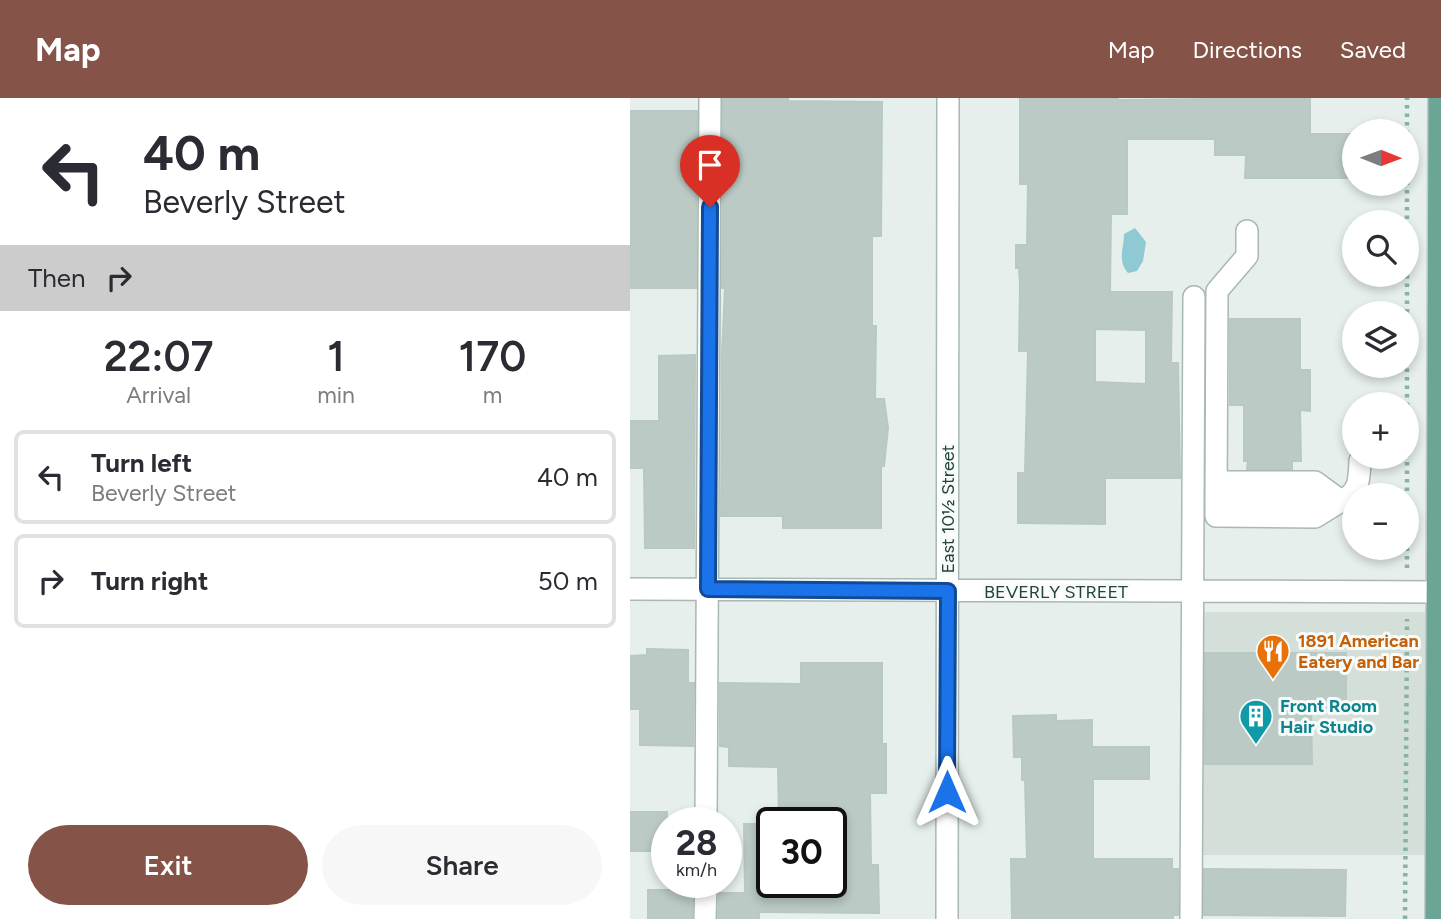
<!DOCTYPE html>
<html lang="en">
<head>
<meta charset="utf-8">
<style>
	:root { --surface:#fff; --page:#f7f7f7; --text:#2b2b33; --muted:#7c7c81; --line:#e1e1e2; --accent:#855347 }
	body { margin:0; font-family:Figtree,sans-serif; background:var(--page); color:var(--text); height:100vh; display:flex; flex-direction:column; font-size:26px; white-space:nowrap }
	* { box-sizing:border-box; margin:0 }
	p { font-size:23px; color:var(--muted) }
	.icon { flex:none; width:38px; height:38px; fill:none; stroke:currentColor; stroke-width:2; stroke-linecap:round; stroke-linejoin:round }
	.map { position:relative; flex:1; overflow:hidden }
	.side { display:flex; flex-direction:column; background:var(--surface); width:630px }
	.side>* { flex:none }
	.guide { background:#fff; color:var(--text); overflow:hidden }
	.needle { width:46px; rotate:91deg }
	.fabs { position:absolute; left:712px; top:21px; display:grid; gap:14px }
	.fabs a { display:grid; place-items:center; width:77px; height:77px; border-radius:50%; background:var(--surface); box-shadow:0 4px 10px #0003; font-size:35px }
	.speed { position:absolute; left:21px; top:709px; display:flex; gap:14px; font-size:35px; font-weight:700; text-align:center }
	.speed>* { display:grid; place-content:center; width:91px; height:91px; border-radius:50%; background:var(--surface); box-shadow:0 4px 10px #0003; line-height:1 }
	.speed small { font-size:18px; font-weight:400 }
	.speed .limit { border:4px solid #111; border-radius:10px; background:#fff; color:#111 }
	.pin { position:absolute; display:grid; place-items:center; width:60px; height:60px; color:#fff; margin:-72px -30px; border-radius:50% 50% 50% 0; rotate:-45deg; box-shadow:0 0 7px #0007 }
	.pin .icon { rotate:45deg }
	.me { position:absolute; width:77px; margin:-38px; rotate:0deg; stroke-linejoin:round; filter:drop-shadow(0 0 5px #0008) }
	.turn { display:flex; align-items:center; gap:24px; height:147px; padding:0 28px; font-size:32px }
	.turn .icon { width:91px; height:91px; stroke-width:2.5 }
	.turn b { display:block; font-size:49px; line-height:60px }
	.then { display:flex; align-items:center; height:66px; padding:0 28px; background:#0003; gap:14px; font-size:26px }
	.eta { display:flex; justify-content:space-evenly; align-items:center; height:119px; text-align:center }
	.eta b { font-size:42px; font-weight:600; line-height:49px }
	.button { display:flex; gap:14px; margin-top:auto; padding:14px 28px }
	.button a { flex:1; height:80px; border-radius:42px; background:var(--accent); color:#fff; font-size:28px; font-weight:600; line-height:80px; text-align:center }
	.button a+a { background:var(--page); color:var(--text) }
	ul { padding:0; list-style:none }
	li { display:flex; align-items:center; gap:21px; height:94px; margin:0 14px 10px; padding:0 14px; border:4px solid var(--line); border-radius:10px }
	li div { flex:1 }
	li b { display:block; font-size:26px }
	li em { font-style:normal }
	header { display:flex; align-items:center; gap:42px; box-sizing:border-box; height:98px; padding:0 35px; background:var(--accent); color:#fff }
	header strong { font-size:33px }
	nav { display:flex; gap:38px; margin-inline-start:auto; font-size:24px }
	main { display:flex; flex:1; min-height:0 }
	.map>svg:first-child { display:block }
</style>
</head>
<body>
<header>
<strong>Map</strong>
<nav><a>Map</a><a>Directions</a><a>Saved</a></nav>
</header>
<main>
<section class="side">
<div class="guide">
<div class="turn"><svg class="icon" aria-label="left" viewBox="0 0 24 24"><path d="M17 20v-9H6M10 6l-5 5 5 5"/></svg><div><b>40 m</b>Beverly Street</div></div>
<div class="then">Then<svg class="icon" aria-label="right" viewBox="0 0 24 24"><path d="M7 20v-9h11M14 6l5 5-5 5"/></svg></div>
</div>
<div class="eta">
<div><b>22:07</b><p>Arrival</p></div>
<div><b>1</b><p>min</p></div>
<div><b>170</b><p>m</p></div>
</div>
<ul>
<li><svg class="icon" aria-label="left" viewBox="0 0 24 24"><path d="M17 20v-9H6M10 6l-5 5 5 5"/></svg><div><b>Turn left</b><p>Beverly Street</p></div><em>40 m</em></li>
<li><svg class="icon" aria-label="right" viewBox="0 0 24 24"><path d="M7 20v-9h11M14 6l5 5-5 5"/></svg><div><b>Turn right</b></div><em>50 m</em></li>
</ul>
<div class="button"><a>Exit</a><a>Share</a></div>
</section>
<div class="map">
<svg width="811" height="821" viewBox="0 0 811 821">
	<rect width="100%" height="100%" fill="#e6efeb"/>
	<path fill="#d4dfda" d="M 568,514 L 811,514 L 811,757 L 567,757 Z"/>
	<path fill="#8ec9d4" d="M 505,130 L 516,144 L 513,163 L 507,173 L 498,175 C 487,162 494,151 494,136 Z"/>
	<path fill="#bbcac4" stroke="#b8c9c2" stroke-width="2" fill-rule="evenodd" d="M 93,0 L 158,0 L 158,3 L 252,4 L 251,138 L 242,138 L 242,228 L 246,228 L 245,301 L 254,301 L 258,330 L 254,368 L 251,368 L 251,430 L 153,430 L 153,418 L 91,418 L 92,256 L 95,190 L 92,190 Z
		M 390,0 L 488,0 L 488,2 L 680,0 L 680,36 L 724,36 L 724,80 L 615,80 L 616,57 L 585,57 L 585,41 L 497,41 L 497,116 L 481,116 L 480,194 L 542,194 L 541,265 L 548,265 L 550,380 L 475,380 L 475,426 L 388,425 L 388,375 L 395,375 L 398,253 L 389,253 L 390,187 L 389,170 L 386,170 L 386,147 L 397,147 L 398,86 L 390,86 ZM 465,231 L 516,232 L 516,286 L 465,284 Z
		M 0,13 L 67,13 L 66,190 L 0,190 Z
		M 600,221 L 670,221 L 670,272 L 680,272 L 680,313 L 670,312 L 671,363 L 662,363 L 662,371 L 617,371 L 618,363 L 614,363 L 614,307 L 600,307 Z
		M 65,257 L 64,450 L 15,450 L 14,370 L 0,370 L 0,323 L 29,323 L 29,258 Z
		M 17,551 L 58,552 L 58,585 L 64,585 L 63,648 L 10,647 L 10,611 L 0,611 L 0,558 L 17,557 Z
		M 575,555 L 716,555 L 716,610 L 681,610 L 682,666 L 575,666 Z
		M 171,565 L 252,565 L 252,646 L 256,646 L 256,695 L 240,695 L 241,767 L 248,767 L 249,815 L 129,814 L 129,821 L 88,821 L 89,795 L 115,795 L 114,726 L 142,726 L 142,784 L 201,784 L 201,724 L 149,724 L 148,669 L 99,668 L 99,649 L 90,648 L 90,585 L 171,586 Z
		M 426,617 L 426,623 L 462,622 L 462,649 L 519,649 L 519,681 L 463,681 L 463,761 L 542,761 L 542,771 L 548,771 L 548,817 L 543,817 L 543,821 L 382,821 L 381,761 L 397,761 L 395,682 L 392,682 L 392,659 L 384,659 L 383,618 Z
		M 0,714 L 37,714 L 37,753 L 0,753 Z
		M 574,771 L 716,772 L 715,818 L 574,817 Z
		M 18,792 L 55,792 L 55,795 L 63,795 L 62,821 L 18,821 Z"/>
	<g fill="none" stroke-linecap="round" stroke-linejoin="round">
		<defs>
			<path id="minor" d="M 617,133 L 617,158 L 587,193 L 586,402 L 711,403 C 730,394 729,382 730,363
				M 586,384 L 685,384 L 711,403 L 685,419 L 586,418 L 586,402
				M 0,491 L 811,494
				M 76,724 L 80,0
				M 75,821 L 76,784
				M 317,821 L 318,0
				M 561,821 L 564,199"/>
			<path id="major" d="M 806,821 L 809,0"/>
		</defs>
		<use href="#minor" stroke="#a8b8b2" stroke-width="24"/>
		<use href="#major" stroke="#c2cac8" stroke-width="24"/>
		<path stroke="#86b3a5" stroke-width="4.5" stroke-dasharray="3.5 5" stroke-linecap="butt" d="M 777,444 L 777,0
			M 777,470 L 777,450
			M 775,821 L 777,521"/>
		<use href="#minor" stroke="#fff" stroke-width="21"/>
		<use href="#major" stroke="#6aa596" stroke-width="21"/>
	</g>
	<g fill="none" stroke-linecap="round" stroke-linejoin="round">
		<defs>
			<path id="route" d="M 80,109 L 78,491 L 318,493 L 317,694"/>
		</defs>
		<use href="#route" stroke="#114b97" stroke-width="18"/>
		<use href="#route" stroke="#1a73e8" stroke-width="12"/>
	</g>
	<defs>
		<symbol id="restaurant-pin" viewBox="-11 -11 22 30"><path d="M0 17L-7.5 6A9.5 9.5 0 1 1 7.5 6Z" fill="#e8710a" stroke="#f7fbf9"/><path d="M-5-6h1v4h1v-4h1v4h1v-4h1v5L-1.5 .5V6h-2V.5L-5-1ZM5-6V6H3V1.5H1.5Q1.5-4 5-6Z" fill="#fff"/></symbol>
		<symbol id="building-pin" viewBox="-11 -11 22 30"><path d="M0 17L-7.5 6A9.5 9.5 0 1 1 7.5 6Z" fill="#0f9aa8" stroke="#f7fbf9"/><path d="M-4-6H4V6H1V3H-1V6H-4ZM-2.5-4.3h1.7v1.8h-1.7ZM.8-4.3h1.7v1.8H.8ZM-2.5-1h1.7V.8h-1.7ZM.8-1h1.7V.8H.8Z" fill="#fff"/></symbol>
	</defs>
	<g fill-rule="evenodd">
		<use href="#restaurant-pin" x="624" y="534" width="38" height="52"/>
		<use href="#building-pin" x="607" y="599" width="38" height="52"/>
	</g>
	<g text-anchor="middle" stroke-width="6" stroke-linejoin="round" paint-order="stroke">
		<g font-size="18" fill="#24423a" stroke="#f7fbf9">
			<text transform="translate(318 411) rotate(-90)" y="6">East 10½ Street</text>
			<text x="426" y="500">BEVERLY STREET</text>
		</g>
		<g font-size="18" font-weight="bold" fill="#c56008" stroke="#f7fbf9" text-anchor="start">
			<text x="668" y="549">1891 American<tspan x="668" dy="21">Eatery and Bar</tspan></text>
		</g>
		<g font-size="18" font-weight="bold" fill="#0d838f" stroke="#f7fbf9" text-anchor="start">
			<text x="650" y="614">Front Room<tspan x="650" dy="21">Hair Studio</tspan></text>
		</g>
	</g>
</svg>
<div class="fabs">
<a><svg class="needle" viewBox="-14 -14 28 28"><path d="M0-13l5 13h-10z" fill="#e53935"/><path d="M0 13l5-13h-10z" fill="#7c7c81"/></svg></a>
<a><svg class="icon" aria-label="search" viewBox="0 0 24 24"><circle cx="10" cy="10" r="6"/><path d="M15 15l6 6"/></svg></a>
<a><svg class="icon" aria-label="layers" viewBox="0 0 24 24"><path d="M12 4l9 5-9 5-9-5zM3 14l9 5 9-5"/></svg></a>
<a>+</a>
<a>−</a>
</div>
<div class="speed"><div>28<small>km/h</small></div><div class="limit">30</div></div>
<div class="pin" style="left:80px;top:109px;background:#d93025"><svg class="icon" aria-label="arrive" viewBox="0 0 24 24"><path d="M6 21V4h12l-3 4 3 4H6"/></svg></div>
<svg class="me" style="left:317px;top:694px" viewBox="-20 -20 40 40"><path d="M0-17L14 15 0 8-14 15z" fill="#1a73e8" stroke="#fff" stroke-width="4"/></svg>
</div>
</main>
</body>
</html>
